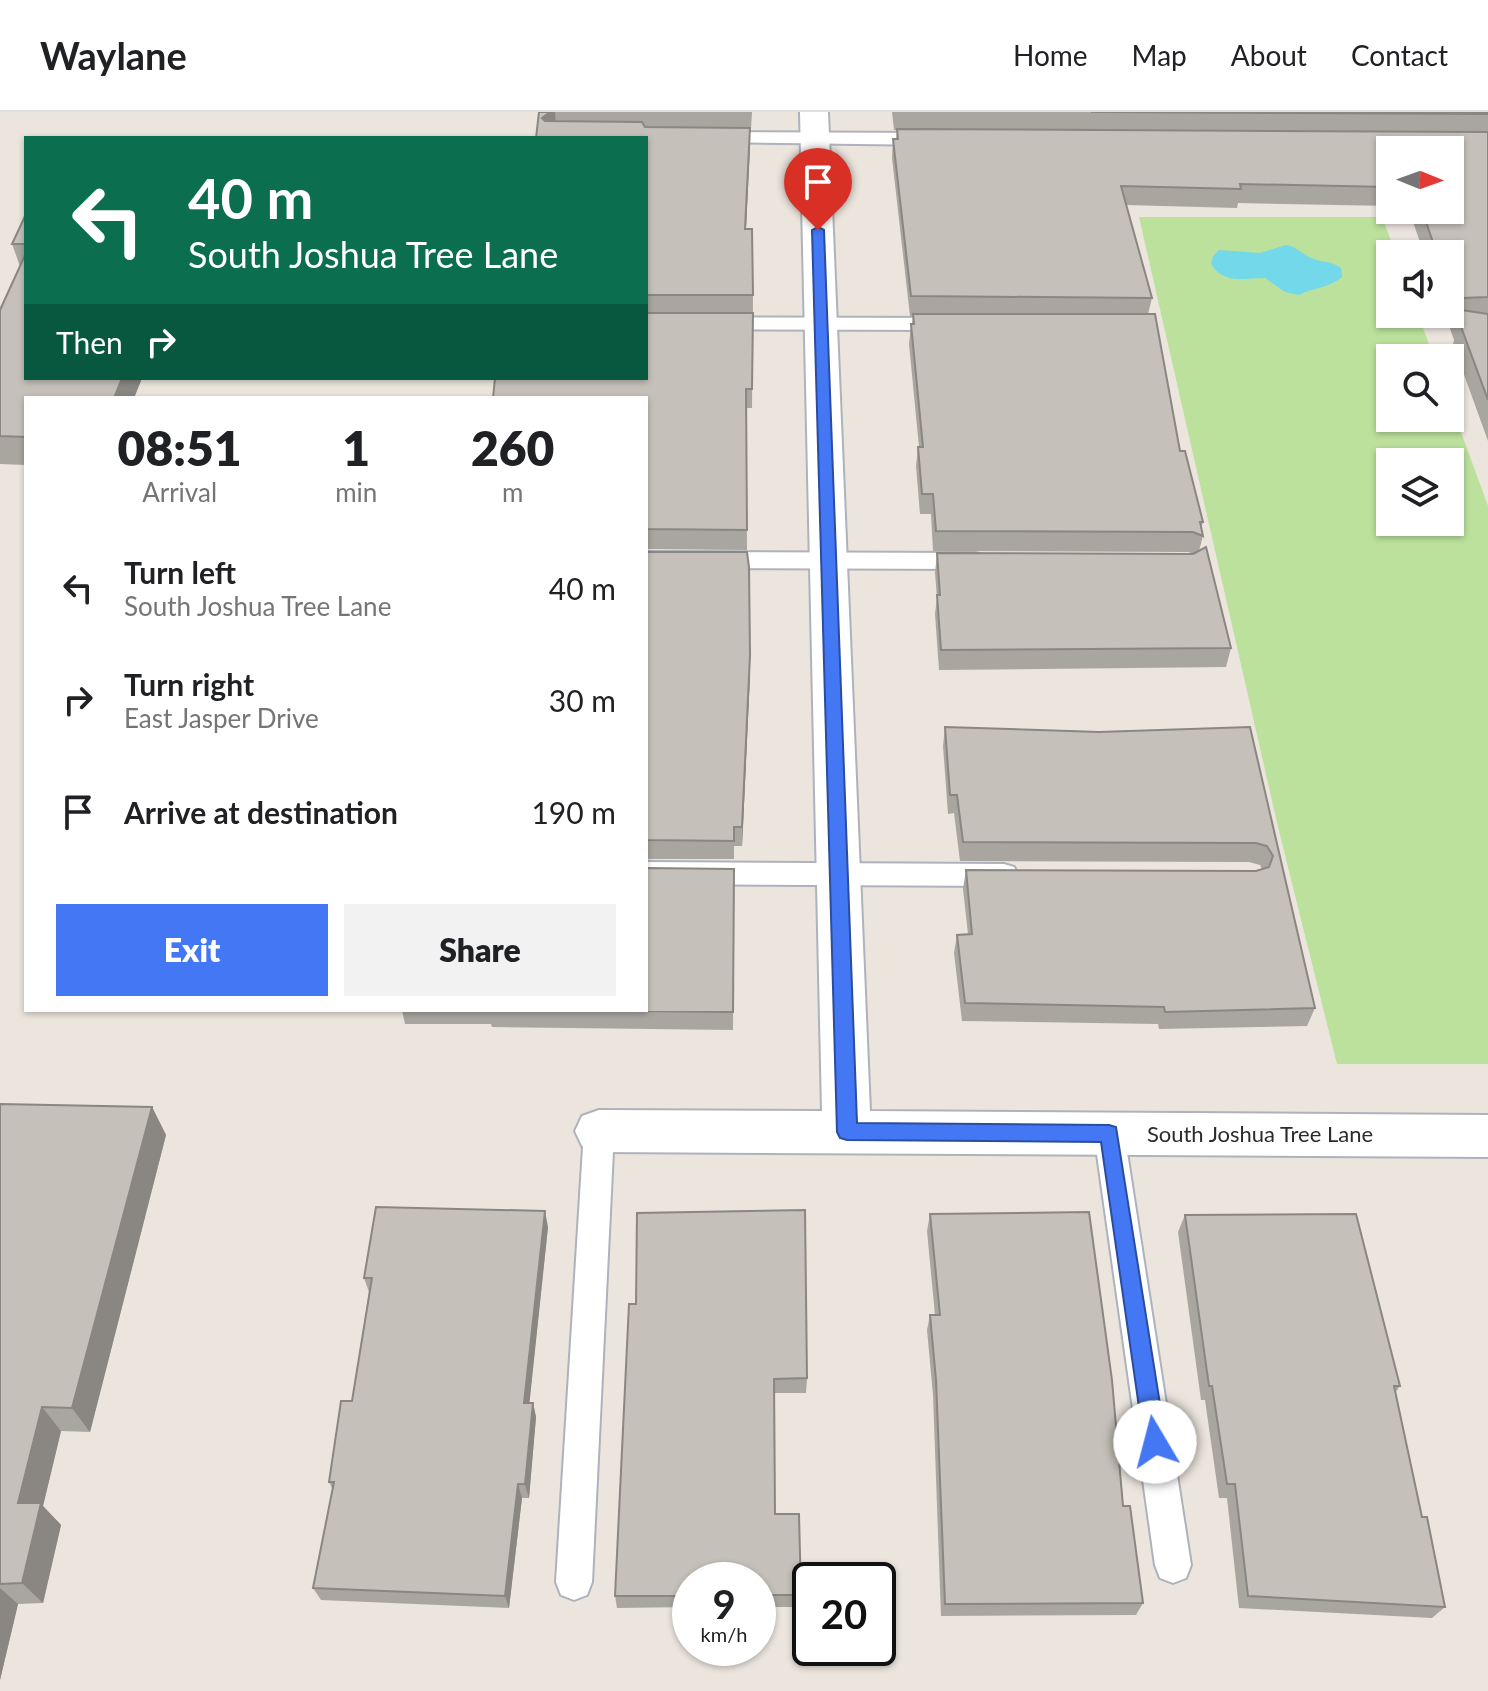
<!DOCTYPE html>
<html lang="en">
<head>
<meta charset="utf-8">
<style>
	:root { --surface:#fff; --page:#f2f2f2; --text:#202124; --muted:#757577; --line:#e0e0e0; --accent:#4377f4 }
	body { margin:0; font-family:Lato,sans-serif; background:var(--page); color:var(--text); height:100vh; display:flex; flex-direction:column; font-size:30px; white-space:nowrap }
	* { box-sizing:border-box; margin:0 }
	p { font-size:26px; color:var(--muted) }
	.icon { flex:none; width:44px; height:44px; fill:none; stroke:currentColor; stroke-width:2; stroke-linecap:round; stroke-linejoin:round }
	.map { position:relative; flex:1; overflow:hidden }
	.details { position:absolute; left:24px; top:284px; width:624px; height:616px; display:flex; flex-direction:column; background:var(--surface); border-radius:0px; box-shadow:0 2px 6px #0004 }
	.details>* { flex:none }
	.guide { position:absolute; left:24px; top:24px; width:624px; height:244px; border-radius:0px; box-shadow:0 2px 6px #0004; background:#0b6e4f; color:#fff; overflow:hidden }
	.needle { width:52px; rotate:91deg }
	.tools { position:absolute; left:1376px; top:24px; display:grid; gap:16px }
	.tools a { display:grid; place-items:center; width:88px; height:88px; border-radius:0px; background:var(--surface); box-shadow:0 2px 6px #0004; font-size:40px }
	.speed { position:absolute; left:672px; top:1450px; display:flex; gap:16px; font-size:40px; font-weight:700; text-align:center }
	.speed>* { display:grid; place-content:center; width:104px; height:104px; border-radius:50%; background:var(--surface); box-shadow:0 2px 6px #0004; line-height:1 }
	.speed small { font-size:20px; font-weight:400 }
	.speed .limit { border:4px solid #111; border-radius:12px; background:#fff; color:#111 }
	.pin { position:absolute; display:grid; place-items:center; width:68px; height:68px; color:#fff; margin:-82px -34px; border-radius:50% 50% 50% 0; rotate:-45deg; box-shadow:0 0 8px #0007 }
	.pin .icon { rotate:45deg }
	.me { position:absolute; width:88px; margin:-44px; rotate:352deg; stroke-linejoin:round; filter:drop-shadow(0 0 6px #0008) }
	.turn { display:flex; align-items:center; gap:28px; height:168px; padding:0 32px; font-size:36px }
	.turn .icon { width:104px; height:104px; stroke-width:2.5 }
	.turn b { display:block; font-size:56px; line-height:68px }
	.then { display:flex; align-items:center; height:76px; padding:0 32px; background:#0003; gap:16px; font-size:30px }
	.eta { display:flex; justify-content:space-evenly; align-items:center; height:136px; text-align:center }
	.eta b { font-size:48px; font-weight:800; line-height:56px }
	.cta { display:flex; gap:16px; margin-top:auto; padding:16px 32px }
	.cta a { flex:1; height:92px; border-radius:0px; background:var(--accent); color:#fff; font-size:32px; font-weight:800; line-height:92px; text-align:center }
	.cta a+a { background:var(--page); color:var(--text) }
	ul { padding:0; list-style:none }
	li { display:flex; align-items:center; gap:24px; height:112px; padding:0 32px }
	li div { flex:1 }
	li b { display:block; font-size:30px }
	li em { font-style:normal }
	header { display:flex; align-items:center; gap:48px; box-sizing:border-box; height:112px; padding:0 40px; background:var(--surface); border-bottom:2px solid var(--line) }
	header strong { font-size:38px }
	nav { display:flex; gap:44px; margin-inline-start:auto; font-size:28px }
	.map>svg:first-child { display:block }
</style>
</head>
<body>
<header>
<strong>Waylane</strong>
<nav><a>Home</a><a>Map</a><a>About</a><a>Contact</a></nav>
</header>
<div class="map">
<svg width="1488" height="1579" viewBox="0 0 1488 1579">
	<rect width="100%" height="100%" fill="#ece5de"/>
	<path fill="#bbe19c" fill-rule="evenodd" d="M 1139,105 L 1382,105 L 1396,142 L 1390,142 L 1390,202 L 1418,202 L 1434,246 L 1390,246 L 1390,306 L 1450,306 L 1450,290 L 1488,394 L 1488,952 L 1337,952 L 1278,715 ZM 1390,350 L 1450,350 L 1450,410 L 1390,410 Z"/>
	<path fill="#74d8eb" d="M 1286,133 C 1296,135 1300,140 1309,145 C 1320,151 1331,148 1341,156 L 1342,165 C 1330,176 1314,175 1299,183 L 1285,180 L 1265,166 C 1245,166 1224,173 1211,152 L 1213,144 L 1219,138 L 1260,141 Z"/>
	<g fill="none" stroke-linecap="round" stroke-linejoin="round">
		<defs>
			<path id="service" d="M 713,20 L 935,21 L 944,27 L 935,33 L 706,30 L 704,26 Z
				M 646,205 L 951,206 L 961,212 L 951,218 L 646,217 Z
				M 646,440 L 975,441 L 983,443 L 987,449 L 983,455 L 975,457 L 646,456 Z
				M 646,750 L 1004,752 L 1014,755 L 1018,763 L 1014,771 L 1004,774 L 646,772 Z
				M 599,1006 L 610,1010 L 614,1019 L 592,1470 L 587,1483 L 574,1488 L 561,1483 L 556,1470 L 584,1019 L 588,1010 Z
				M 1109,1008 L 1120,1012 L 1124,1021 L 1191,1453 L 1186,1466 L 1173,1471 L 1160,1466 L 1155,1453 L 1094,1021 L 1098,1012 Z"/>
			<path id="minor" d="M 800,0 L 828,0 L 870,999 L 1488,1003 L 1488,1045 L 599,1040 L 582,1034 L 575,1019 L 582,1004 L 599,998 L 822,999 Z"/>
		</defs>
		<use href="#service" stroke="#aeb2bb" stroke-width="4"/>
		<use href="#minor" stroke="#aeb2bb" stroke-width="4"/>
		<use href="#service" fill="#fff" fill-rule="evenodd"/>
		<use href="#minor" fill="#fff" fill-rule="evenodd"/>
	</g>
	<path fill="#a9a59f" d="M 539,0 L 752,0 L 751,17 L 750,17 L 746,117 L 753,183 L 752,296 L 746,296 L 747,438 L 646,437 L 646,26 L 536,26 Z
		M 892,0 L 1488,0 L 1488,329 L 1453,232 L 1454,228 L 1445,202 L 1450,202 L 1450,142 L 1424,142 L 1409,98 L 1450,98 L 1390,38 L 1390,94 L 1238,91 L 1237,96 L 1126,93 L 1152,186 L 1148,202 L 1180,339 L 1203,410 L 1201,416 L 1203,424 L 1199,439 L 1231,536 L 1226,555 L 939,558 L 935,502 L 937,486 L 935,461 L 937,441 L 1194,442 L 1188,440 L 933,439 L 931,402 L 920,402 L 916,354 L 918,335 L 919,335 L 909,232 L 911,212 L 912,212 L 913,204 L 910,204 L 892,46 L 893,27 L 896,27 L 897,18 L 894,18 Z
		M 26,102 L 26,266 L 142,266 L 134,286 L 26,286 L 26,353 L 0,352 L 0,198 L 20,154 L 12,132 Z
		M 646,440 L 750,562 L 742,734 L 734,734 L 734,747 L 646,747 Z
		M 945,615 L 1099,620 L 1250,615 L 1315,896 L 1307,914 L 1159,917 L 1158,912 L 962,909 L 954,841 L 957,823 L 968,822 L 963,777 L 966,758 L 1256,759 L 1262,757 L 1260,753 L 1249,750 L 960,749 L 954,701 L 948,702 L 943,634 Z
		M 734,757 L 733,918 L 492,915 L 491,912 L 405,912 L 402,898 L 646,898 Z
		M 0,992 L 152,995 L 166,1023 L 90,1320 L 61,1319 L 43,1394 L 61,1413 L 43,1491 L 18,1492 L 0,1568 Z
		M 930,1102 L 1123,1394 L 1143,1491 L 1136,1503 L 941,1504 L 933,1283 L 927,1218 L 930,1203 L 935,1203 L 927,1119 Z
		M 1185,1103 L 1400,1274 L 1395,1281 L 1422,1405 L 1445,1495 L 1432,1506 L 1239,1496 L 1227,1386 L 1219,1386 L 1205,1288 L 1201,1288 L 1178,1120 Z
		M 548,1115 L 529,1291 L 533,1291 L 536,1305 L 529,1386 L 522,1386 L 509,1496 L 321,1488 L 313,1476 L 333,1378 L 329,1370 L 352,1289 L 369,1180 L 364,1166 Z
		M 629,1192 L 807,1266 L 806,1281 L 774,1281 L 775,1402 L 801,1483 L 800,1495 L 758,1495 L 758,1468 L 690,1468 L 690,1495 L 617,1496 L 615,1484 Z"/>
	<path fill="#8a8682" d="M 550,0 L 555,0 L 556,16 L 544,25 L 542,6 Z
		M 750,16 L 750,35 L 745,136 L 745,117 Z
		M 122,266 L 142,266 L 134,286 L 114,286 Z
		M 750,543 L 750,562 L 742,734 L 742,715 Z
		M 152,995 L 166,1023 L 90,1320 L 72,1296 Z
		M 545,1099 L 548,1115 L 528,1305 L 524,1291 Z
		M 533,1291 L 536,1305 L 529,1386 L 525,1372 Z
		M 42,1295 L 61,1319 L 43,1394 L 61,1413 L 43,1491 L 22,1471 L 18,1391 Z
		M 518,1372 L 522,1386 L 509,1496 L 505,1484 Z
		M 0,1476 L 18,1492 L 0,1568 Z"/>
	<path fill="#c5c0b9" stroke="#8a8682" stroke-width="2" d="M 539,0 L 550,0 L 542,6 L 545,9 L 642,10 L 645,15 L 750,16 L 745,117 L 752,117 L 753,183 L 646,183 L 646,26 L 536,26 Z
		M 1091,0 L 1488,0 L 1488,2 Z
		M 897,17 L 1488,20 L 1488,185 L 1463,186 L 1458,193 L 1462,198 L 1488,202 L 1488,288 L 1460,212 L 1463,212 L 1450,177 L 1450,142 L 1437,142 L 1422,98 L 1450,98 L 1450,38 L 1390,38 L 1390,75 L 1240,72 L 1241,77 L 1121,74 L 1152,186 L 911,184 L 893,27 L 898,27 Z
		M 26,102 L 26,132 L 12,132 Z
		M 26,141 L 26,266 L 122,266 L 114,286 L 26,286 L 26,325 L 0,324 L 0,198 Z
		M 646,201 L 753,201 L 752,277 L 746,277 L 747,418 L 646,417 L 646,286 L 493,286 L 495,266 L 646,266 Z
		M 913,202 L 1155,202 L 1180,339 L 1185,339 L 1203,410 L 1200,410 L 1203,424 L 1193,420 L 936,419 L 933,382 L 922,382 L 918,335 L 923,335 L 911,212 L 914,212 Z
		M 1206,435 L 1231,536 L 941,538 L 937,483 L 940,483 L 937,441 L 1193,442 Z
		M 646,440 L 747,440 L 749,455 L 750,543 L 742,715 L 734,715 L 734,729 L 646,728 Z
		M 945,615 L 1099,620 L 1250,615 L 1315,896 L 1165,900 L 1164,895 L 965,891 L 957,823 L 972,822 L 966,758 L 1256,759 L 1269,755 L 1273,744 L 1267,734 L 1256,731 L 963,730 L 957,683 L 950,683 Z
		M 646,756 L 734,757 L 733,900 L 528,898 L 646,898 Z
		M 0,992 L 152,995 L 72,1296 L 42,1295 L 18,1391 L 41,1391 L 22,1471 L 0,1472 Z
		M 376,1095 L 545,1099 L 524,1291 L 533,1291 L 525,1372 L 518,1372 L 505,1484 L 313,1476 L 334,1370 L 329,1370 L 341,1289 L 352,1289 L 372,1166 L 364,1166 Z
		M 805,1098 L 807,1266 L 774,1267 L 775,1402 L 799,1402 L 801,1483 L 758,1483 L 758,1468 L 690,1468 L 690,1484 L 615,1484 L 629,1192 L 636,1192 L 637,1101 Z
		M 1089,1100 L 1112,1268 L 1123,1394 L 1130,1394 L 1143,1491 L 945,1492 L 936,1268 L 930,1203 L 940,1203 L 930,1102 Z
		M 1356,1102 L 1400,1274 L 1394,1274 L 1422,1405 L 1427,1405 L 1445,1495 L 1248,1484 L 1235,1372 L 1227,1372 L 1212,1274 L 1209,1274 L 1185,1103 Z"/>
	<path fill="#4377f4" stroke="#2c4d9f" stroke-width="2" d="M 818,115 L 824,118 L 857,1011 L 1109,1013 L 1116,1015 L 1166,1330 L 1163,1338 L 1155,1341 L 1147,1338 L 1144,1330 L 1101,1030 L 847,1028 L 840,1026 L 837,1020 L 812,118 Z"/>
	<g text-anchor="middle" stroke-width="7" stroke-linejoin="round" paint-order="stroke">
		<g font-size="22" fill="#2b2b2b" stroke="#fff">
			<text x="1260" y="1030">South Joshua Tree Lane</text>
		</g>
	</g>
</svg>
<div class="tools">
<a><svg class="needle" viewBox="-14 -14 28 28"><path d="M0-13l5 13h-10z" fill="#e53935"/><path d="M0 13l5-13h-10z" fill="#757577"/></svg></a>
<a><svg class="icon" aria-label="sound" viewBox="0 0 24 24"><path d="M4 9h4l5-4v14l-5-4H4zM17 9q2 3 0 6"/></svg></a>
<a><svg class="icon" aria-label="search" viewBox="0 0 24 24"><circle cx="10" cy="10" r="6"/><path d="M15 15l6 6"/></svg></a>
<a><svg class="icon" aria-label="layers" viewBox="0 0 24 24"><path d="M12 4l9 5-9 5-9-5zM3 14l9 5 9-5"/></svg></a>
</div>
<div class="speed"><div>9<small>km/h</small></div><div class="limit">20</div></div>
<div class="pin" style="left:818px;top:118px;background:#d93025"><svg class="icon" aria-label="arrive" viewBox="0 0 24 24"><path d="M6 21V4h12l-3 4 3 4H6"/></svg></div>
<svg class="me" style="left:1155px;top:1330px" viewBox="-20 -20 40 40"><circle r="19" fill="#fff"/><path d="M0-13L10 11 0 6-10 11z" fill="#4377f4"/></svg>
<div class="guide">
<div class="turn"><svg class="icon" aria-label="left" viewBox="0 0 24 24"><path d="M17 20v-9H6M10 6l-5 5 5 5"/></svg><div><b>40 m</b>South Joshua Tree Lane</div></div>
<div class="then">Then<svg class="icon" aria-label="right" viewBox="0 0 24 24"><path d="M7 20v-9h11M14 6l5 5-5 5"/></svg></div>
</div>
<section class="details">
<div class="eta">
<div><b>08:51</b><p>Arrival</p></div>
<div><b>1</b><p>min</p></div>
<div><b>260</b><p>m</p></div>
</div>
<ul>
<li><svg class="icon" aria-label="left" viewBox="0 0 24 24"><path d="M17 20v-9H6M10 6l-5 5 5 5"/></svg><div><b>Turn left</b><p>South Joshua Tree Lane</p></div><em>40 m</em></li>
<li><svg class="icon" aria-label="right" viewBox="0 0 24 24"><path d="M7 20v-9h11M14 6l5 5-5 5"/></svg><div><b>Turn right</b><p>East Jasper Drive</p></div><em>30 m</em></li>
<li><svg class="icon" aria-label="arrive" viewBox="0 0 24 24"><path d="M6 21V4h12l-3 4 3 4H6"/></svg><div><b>Arrive at destination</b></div><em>190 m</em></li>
</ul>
<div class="cta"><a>Exit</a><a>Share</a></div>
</section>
</div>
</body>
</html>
